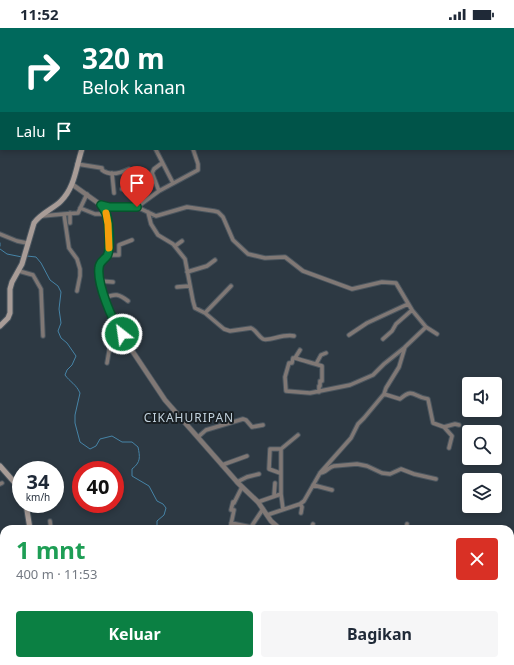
<!DOCTYPE html>
<html lang="id">
<head>
<meta charset="utf-8">
<style>
	:root { --surface:#fff; --page:#f6f6f7; --text:#1f2937; --muted:#747a83; --accent:#0b8043 }
	body { margin:0; font-family:"Noto Sans",sans-serif; background:var(--page); color:var(--text); height:100vh; display:flex; flex-direction:column; font-size:15px; white-space:nowrap }
	* { box-sizing:border-box; margin:0 }
	p { font-size:13px; color:var(--muted) }
	.icon { flex:none; width:22px; height:22px; fill:none; stroke:currentColor; stroke-width:2; stroke-linecap:round; stroke-linejoin:round }
	.map { position:relative; flex:1; overflow:hidden }
	.drawer { position:absolute; left:0px; top:497px; width:514px; height:140px; display:flex; flex-direction:column; background:var(--surface); border-radius:12px 12px 0 0; box-shadow:0 2px 6px #0003 }
	.drawer>* { flex:none }
	.top-card { position:absolute; left:0px; top:0px; width:514px; height:122px; box-shadow:0 2px 6px #0003; background:#00695c; color:#fff; overflow:hidden }
	.buttons { position:absolute; left:462px; top:349px; display:grid; gap:8px }
	.buttons a { display:grid; place-items:center; width:40px; height:40px; border-radius:4px; background:var(--surface); box-shadow:0 2px 6px #0003; font-size:20px }
	.speed { position:absolute; left:12px; top:433px; display:flex; gap:8px; font-size:20px; font-weight:700; text-align:center }
	.speed>* { display:grid; place-content:center; width:52px; height:52px; border-radius:50%; background:var(--surface); box-shadow:0 2px 6px #0003; line-height:1 }
	.speed small { font-size:10px; font-weight:400 }
	.speed .limit { border:6px solid #d22; background:#fff; color:#111 }
	.pin { position:absolute; display:grid; place-items:center; width:34px; height:34px; color:#fff; margin:-41px -17px; border-radius:50% 50% 50% 0; rotate:-45deg; box-shadow:0 0 4px #0007 }
	.pin .icon { rotate:45deg }
	.me { position:absolute; width:44px; margin:-22px; rotate:330deg; stroke-linejoin:round; filter:drop-shadow(0 0 3px #0008) }
	.turn { display:flex; align-items:center; gap:14px; height:84px; padding:0 16px; font-size:18px }
	.turn .icon { width:52px; height:52px; stroke-width:2.5 }
	.turn b { display:block; font-size:28px; line-height:34px }
	.then { display:flex; align-items:center; height:38px; padding:0 16px; background:#0003; gap:8px; font-size:15px }
	.round { display:grid; place-items:center; flex:none; width:42px; height:42px; border-radius:4px; background:var(--page) }
	.headline { display:flex; align-items:center; justify-content:space-between; height:68px; padding:0 16px }
	h1 { font-size:24px; font-weight:700; line-height:30px; color:#1e9e55 }
	.cta { display:flex; gap:8px; margin-top:auto; padding:8px 16px }
	.cta a { flex:1; height:46px; border-radius:4px; background:var(--accent); color:#fff; font-size:16px; font-weight:700; line-height:46px; text-align:center }
	.cta a+a { background:var(--page); color:var(--text) }
	.status { display:flex; justify-content:space-between; align-items:center; height:28px; padding:0 20px; background:var(--surface); direction:ltr }
	.status svg { height:11px; fill:currentColor }
	.map>svg:first-child { display:block }
</style>
</head>
<body>
<div class="status"><b>11:52</b><svg viewBox="0 0 49 12"><path d="M0 12V9h3v3zM5 12V6h3v6zM10 12V3h3v9zM15 12V0h3v12zM26 1h20v11H26zM47 4h2v5h-2z"/></svg></div>
<div class="map">
<svg width="514" height="637" viewBox="0 0 514 637">
	<rect width="100%" height="100%" fill="#2d3943"/>
	<g fill="none" stroke-linecap="round" stroke-linejoin="round">
		<path stroke="#4684a7" stroke-width="1" d="M 0,215 L 0,218
			M 0,221 L 7,226 L 22,229
			M 27,228 L 36,229 L 41,235 L 50,252 L 58,258 L 61,264 L 59,281 L 61,295 L 58,303 L 61,310 L 67,315 L 76,328 L 72,337 L 67,342 L 65,347 C 70,354 76,356 80,365 L 75,387 L 75,395 L 80,414 L 90,421 L 96,418 L 100,411 L 112,408 L 122,414 L 132,414 L 138,419 C 140,429 141,434 132,441 L 132,448 L 149,458 L 157,473 L 163,476 L 166,480 L 164,487 L 157,493 L 157,501
			M 214,633 L 214,637"/>
		<defs>
			<path id="minor" d="M 59,0 L 59,1
				M 156,122 L 173,155
				M 77,136 L 102,140 L 102,142 C 110,148 121,145 129,141
				M 112,145 L 114,165
				M 122,161 L 127,161 L 130,164 L 137,165 L 141,175
				M 159,163 L 152,145 L 154,141 L 162,135
				M 101,177 L 109,179 L 137,179 L 156,188 L 187,179 L 214,183 L 218,184 L 223,189 L 233,212 L 248,226 L 265,230 L 285,229 L 303,243 L 352,261 L 382,254 L 396,255 L 412,282 L 426,299
				M 137,179 L 159,163 L 198,142 L 198,136 L 193,121
				M 80,180 L 95,186 L 107,186
				M 148,184 L 151,196 L 158,207 L 173,216 L 185,231 L 193,273 L 195,280 L 205,285 L 224,301 L 230,303 L 251,300 C 256,302 258,308 263,311 C 268,314 284,305 294,308
				M 64,186 L 78,185 L 87,166
				M 42,188 L 64,186 L 69,220 L 77,231 L 80,241 L 80,248 L 77,263
				M 70,195 L 70,185
				M 0,206 L 17,213 L 27,215
				M 175,218 L 182,213
				M 108,227 L 119,227 L 119,217 L 132,212
				M 19,243 L 33,247 L 41,261 L 43,308
				M 187,244 L 207,238 L 215,232
				M 100,253 L 113,254
				M 177,259 L 189,258
				M 105,270 C 115,265 119,266 128,273
				M 205,285 L 231,258
				M 349,307 L 367,295 L 408,276
				M 383,311 L 392,303 L 396,296 L 412,282
				M 300,322 L 295,330 L 293,330 L 292,335 L 289,335 L 285,349 L 286,363 L 310,365 L 350,357 L 373,347 L 384,336 L 404,320
				M 295,330 C 304,333 313,335 322,338 L 322,353 L 320,353 L 320,358 L 319,358 L 319,364
				M 107,335 L 112,306 L 117,300
				M 316,336 L 321,327 L 326,325
				M 384,366 L 400,371 C 414,359 413,369 428,371 L 433,395 L 444,399 L 452,408 L 449,420
				M 444,399 L 455,396 L 459,397
				M 198,409 L 206,402 L 243,391 L 246,392 L 252,399 L 263,397
				M 281,421 L 298,407
				M 222,437 L 247,428
				M 320,445 C 326,445 328,439 334,438 L 357,436 L 367,438 L 382,445 L 390,446 L 401,441 L 414,446 L 436,451
				M 237,454 L 247,449 L 259,446
				M 0,456 L 2,455
				M 313,457 L 332,462
				M 281,466 L 283,481
				M 274,468 L 275,455
				M 258,474 L 281,466 L 281,421 L 270,421 L 269,441 L 280,445
				M 300,476 L 302,479 L 301,485
				M 267,487 L 300,476 L 304,473 L 320,445 L 351,410 L 358,396 L 364,390 L 384,366 L 386,360 L 399,339 L 405,319 L 426,299 L 437,306
				M 50,493 L 51,501
				M 231,495 L 251,499 L 263,481
				M 230,501 L 234,482 L 231,482 L 233,474 L 234,475 L 242,459
				M 311,501 L 313,496
				M 406,501 L 407,496
				M 510,579 L 514,580
				M 277,633 L 278,637
				M 290,633 L 291,637
				M 26,637 L 29,636 L 36,637
				M 397,637 L 397,633"/>
			<path id="tertiary" d="M 73,157 L 101,177 L 107,186 L 109,220 L 108,227 L 101,234 L 99,238 L 99,245 L 100,253 L 108,280 L 117,300 L 165,372 L 238,455 L 258,474 L 271,493 L 280,501
				M 378,633 L 379,637"/>
			<path id="secondary" d="M 98,0 L 99,1
				M 0,298 L 8,290 L 10,285 L 10,261 L 12,254 L 22,236 L 34,195 C 41,185 53,181 61,173 C 75,159 76,139 82,121
				M 0,438 L 15,455 L 21,464
				M 26,476 L 30,501
				M 49,633 L 50,637"/>
		</defs>
		<use href="#minor" stroke="#4b565f" stroke-width="5.5"/>
		<use href="#tertiary" stroke="#4b565f" stroke-width="6"/>
		<use href="#secondary" stroke="#4b565f" stroke-width="7"/>
		<use href="#minor" stroke="#807875" stroke-width="3.5"/>
		<use href="#tertiary" stroke="#807875" stroke-width="4.5"/>
		<use href="#secondary" stroke="#a89c97" stroke-width="5"/>
	</g>
	<g fill="none" stroke-linecap="round" stroke-linejoin="round">
		<defs>
			<path id="route" d="M 122,306 C 112,293 97,256 99,240 C 99,234 104,232 107,228 C 111,222 109,196 107,188 C 106,184 104,181 101,177 L 109,179 L 137,179"/>
		</defs>
		<use href="#route" stroke="#07532c" stroke-width="10"/>
		<use href="#route" stroke="#0b8043" stroke-width="7"/>
		<path stroke="#f59e0b" stroke-width="7" d="M 106,185 L 108,196 L 109,220"/>
	</g>
	<g text-anchor="middle" stroke-width="4" stroke-linejoin="round" paint-order="stroke">
		<g font-size="12" letter-spacing="1" fill="#c1d1dc" stroke="#1a2024">
			<text x="189" y="394">CIKAHURIPAN</text>
		</g>
	</g>
</svg>
<div class="buttons">
<a><svg class="icon" aria-label="sound" viewBox="0 0 24 24"><path d="M4 9h4l5-4v14l-5-4H4zM17 9q2 3 0 6"/></svg></a>
<a><svg class="icon" aria-label="search" viewBox="0 0 24 24"><circle cx="10" cy="10" r="6"/><path d="M15 15l6 6"/></svg></a>
<a><svg class="icon" aria-label="layers" viewBox="0 0 24 24"><path d="M12 4l9 5-9 5-9-5zM3 14l9 5 9-5"/></svg></a>
</div>
<div class="speed"><div>34<small>km/h</small></div><div class="limit">40</div></div>
<div class="pin" style="left:137px;top:179px;background:#d93025"><svg class="icon" aria-label="arrive" viewBox="0 0 24 24"><path d="M6 21V4h12l-3 4 3 4H6"/></svg></div>
<svg class="me" style="left:122px;top:306px" viewBox="-20 -20 40 40"><circle r="17" fill="#0b8043" stroke="#fff" stroke-width="3"/><path d="M0-11L8 9 0 5-8 9z" fill="#fff"/></svg>
<div class="top-card">
<div class="turn"><svg class="icon" aria-label="right" viewBox="0 0 24 24"><path d="M7 20v-9h11M14 6l5 5-5 5"/></svg><div><b>320 m</b>Belok kanan</div></div>
<div class="then">Lalu<svg class="icon" aria-label="arrive" viewBox="0 0 24 24"><path d="M6 21V4h12l-3 4 3 4H6"/></svg></div>
</div>
<section class="drawer">
<div class="headline"><div><h1>1 mnt</h1><p>400 m · 11:53</p></div><a class="round" style="background:#d93025;color:#fff"><svg class="icon" aria-label="close" viewBox="0 0 24 24"><path d="M6 6l12 12M18 6L6 18"/></svg></a></div>
<div class="cta"><a>Keluar</a><a>Bagikan</a></div>
</section>
</div>
</body>
</html>
